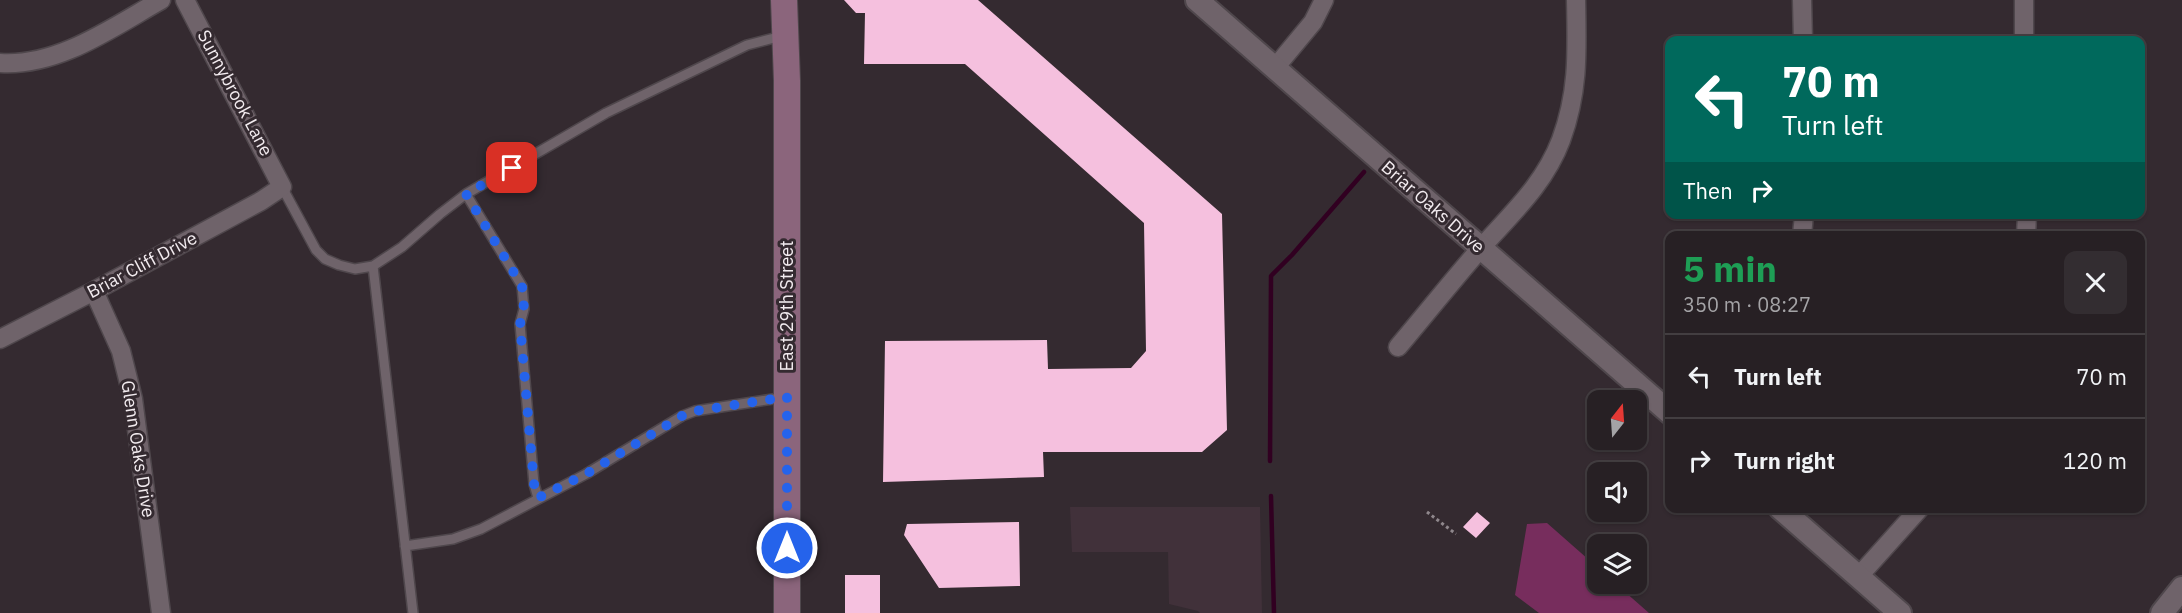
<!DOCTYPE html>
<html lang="en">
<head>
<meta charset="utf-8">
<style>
	:root { --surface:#272024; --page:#332d31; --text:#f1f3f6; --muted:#a4a3a6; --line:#433e41 }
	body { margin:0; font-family:"IBM Plex Sans",sans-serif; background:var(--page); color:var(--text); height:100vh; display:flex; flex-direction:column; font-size:22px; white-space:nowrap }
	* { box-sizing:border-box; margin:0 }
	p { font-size:20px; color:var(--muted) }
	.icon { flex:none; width:33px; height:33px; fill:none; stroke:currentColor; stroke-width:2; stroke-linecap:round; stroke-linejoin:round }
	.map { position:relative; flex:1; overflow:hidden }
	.sheet { position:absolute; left:1665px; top:231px; width:480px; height:282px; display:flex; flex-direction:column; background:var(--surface); border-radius:12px; box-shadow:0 2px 4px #0004,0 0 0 2px var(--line) }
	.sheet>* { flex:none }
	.guide { position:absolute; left:1665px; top:36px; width:480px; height:183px; border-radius:12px; box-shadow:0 2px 4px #0004,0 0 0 2px var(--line); background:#00695c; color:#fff; overflow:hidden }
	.needle { width:39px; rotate:17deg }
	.fabs { position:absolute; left:1587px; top:390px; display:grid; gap:12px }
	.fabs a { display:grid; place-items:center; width:60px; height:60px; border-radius:12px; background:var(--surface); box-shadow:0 2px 4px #0004,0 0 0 2px var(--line); font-size:30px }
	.pin { position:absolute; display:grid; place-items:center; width:51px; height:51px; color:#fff; margin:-26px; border-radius:12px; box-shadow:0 3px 9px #0006 }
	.me { position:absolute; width:66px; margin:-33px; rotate:0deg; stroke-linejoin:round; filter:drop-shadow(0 0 4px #0008) }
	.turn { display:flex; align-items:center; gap:21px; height:126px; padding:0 18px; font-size:27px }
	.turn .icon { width:78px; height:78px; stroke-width:2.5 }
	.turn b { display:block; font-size:42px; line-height:51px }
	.then { display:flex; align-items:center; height:57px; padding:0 18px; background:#0003; gap:12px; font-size:22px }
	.round { display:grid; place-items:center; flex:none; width:63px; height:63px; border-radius:12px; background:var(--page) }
	.overview { display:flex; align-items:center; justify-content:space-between; height:102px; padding:0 18px }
	h1 { font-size:36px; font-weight:700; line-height:45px; color:#1e9e55 }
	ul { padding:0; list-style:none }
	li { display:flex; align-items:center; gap:18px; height:84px; padding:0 18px; border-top:2px solid var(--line) }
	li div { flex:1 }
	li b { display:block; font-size:22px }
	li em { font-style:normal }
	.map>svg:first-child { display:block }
</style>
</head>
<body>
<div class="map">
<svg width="2182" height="613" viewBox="0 0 2182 613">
	<rect width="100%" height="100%" fill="#342a30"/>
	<path fill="#41313a" d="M 1070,507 L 1260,507 L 1262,613 L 1200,613 L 1198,611 L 1169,604 L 1168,552 L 1072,552 Z"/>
	<path fill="#772d5d" d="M 1547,523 L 1597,567 L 1598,584 L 1616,584 L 1649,613 L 1539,613 L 1515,595 L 1527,524 Z"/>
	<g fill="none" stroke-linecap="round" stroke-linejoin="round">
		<path stroke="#310021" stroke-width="4.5" d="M 1270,461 L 1271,276 L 1292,255 L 1364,172
			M 1271,496 L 1274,613"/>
	</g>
	<path fill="#f5c0de" d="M 844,0 L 978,0 L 1222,214 L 1227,430 L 1202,452 L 1043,452 L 1044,477 L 883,482 L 885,341 L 1047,340 L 1048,369 L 1131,368 L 1146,351 L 1144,223 L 965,64 L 864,64 L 865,13 L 856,13 Z
		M 1477,512 L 1490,523 L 1476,538 L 1463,527 Z
		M 1019,522 L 1020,586 L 939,588 L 904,535 L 907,524 Z
		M 845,575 L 880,575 L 880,613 L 845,613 Z"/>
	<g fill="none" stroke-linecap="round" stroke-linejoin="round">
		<defs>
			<path id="service" d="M 282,187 L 316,250 L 325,259 L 339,265 L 355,269 L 373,266 L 402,247 L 440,214 L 466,194 L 606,113 L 747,45 L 782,36
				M 466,194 L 522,286 L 524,309 L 520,324 L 534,484 L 538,498
				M 373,266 L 413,613
				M 405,546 L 453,539 L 481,529 L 586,474 L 682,416 L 695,411 L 786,397"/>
			<path id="minor" d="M 1802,0 L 1803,40
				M 2024,0 L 2024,40
				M 0,63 C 58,67 113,27 161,0
				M 1274,69 L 1313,22 L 1324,0
				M 1802,236 L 1804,214
				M 2026,236 L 2027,214
				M 94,291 L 121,351 L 133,399 L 161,613
				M 0,339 L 94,291 L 261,201 L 282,187 L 185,0
				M 1398,347 C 1425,315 1452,281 1480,249 C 1511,214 1544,185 1561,140 C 1579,91 1577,51 1576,0
				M 1859,576 L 1920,508"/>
			<path id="tertiary" d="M 1197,0 L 1670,413
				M 1780,508 L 1900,613
				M 2162,613 L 2182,588"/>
			<path id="secondary" d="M 784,0 L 787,81 L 787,613"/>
		</defs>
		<use href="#service" stroke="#4f474c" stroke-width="12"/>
		<use href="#minor" stroke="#4f474c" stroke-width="21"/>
		<use href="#tertiary" stroke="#4f474c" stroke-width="26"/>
		<use href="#secondary" stroke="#4f474c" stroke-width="28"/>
		<path stroke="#8f878c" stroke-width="3" stroke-dasharray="3 3" stroke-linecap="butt" d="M 1427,512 L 1456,534"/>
		<use href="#service" stroke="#6f636a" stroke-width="9"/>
		<use href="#minor" stroke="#6f636a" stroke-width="18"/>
		<use href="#tertiary" stroke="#6f636a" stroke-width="22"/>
		<use href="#secondary" stroke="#8b657c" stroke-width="26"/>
	</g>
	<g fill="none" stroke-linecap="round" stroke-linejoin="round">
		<path stroke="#2563eb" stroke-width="10" stroke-dasharray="0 18" d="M 512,168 L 466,194 L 522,286 L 524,309 L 520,324 L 534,484 L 538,498 L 586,474 L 682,416 L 695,411 L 787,397 L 787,548"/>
	</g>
	<g text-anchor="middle" stroke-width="6" stroke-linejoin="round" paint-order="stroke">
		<g font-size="18" fill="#f2ebef" stroke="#342a30">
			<text transform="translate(235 93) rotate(62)" y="6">Sunnybrook Lane</text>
			<text transform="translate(1433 207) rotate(41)" y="6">Briar Oaks Drive</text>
			<text transform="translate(142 265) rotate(-28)" y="6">Briar Cliff Drive</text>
			<text transform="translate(787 306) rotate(-90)" y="6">East 29th Street</text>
			<text transform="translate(138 449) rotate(81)" y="6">Glenn Oaks Drive</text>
		</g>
	</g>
</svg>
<div class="fabs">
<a><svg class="needle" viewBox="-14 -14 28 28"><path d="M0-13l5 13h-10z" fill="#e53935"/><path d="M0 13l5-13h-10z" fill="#a4a3a6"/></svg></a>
<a><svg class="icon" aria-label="sound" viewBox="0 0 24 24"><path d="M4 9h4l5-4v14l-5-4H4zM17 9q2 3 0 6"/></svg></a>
<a><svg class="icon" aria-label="layers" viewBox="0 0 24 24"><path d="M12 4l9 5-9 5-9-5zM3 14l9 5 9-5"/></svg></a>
</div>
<div class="pin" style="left:512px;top:168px;background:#d93025"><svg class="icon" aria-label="arrive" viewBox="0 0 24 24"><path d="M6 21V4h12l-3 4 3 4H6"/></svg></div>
<svg class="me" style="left:787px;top:548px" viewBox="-20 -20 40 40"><circle r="17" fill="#2563eb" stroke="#fff" stroke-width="3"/><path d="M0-11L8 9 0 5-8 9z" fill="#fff"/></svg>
<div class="guide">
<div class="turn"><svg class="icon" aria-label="left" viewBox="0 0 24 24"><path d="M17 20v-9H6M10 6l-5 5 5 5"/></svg><div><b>70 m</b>Turn left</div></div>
<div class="then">Then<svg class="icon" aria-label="right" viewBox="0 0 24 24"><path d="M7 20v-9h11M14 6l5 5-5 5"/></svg></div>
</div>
<section class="sheet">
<div class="overview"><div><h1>5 min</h1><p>350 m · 08:27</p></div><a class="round"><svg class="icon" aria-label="close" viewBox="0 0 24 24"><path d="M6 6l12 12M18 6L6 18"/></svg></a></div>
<ul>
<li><svg class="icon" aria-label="left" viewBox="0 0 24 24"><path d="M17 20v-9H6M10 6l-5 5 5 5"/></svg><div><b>Turn left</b></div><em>70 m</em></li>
<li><svg class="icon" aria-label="right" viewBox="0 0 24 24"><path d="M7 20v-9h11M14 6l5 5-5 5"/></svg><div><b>Turn right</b></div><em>120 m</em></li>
</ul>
</section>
</div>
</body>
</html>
